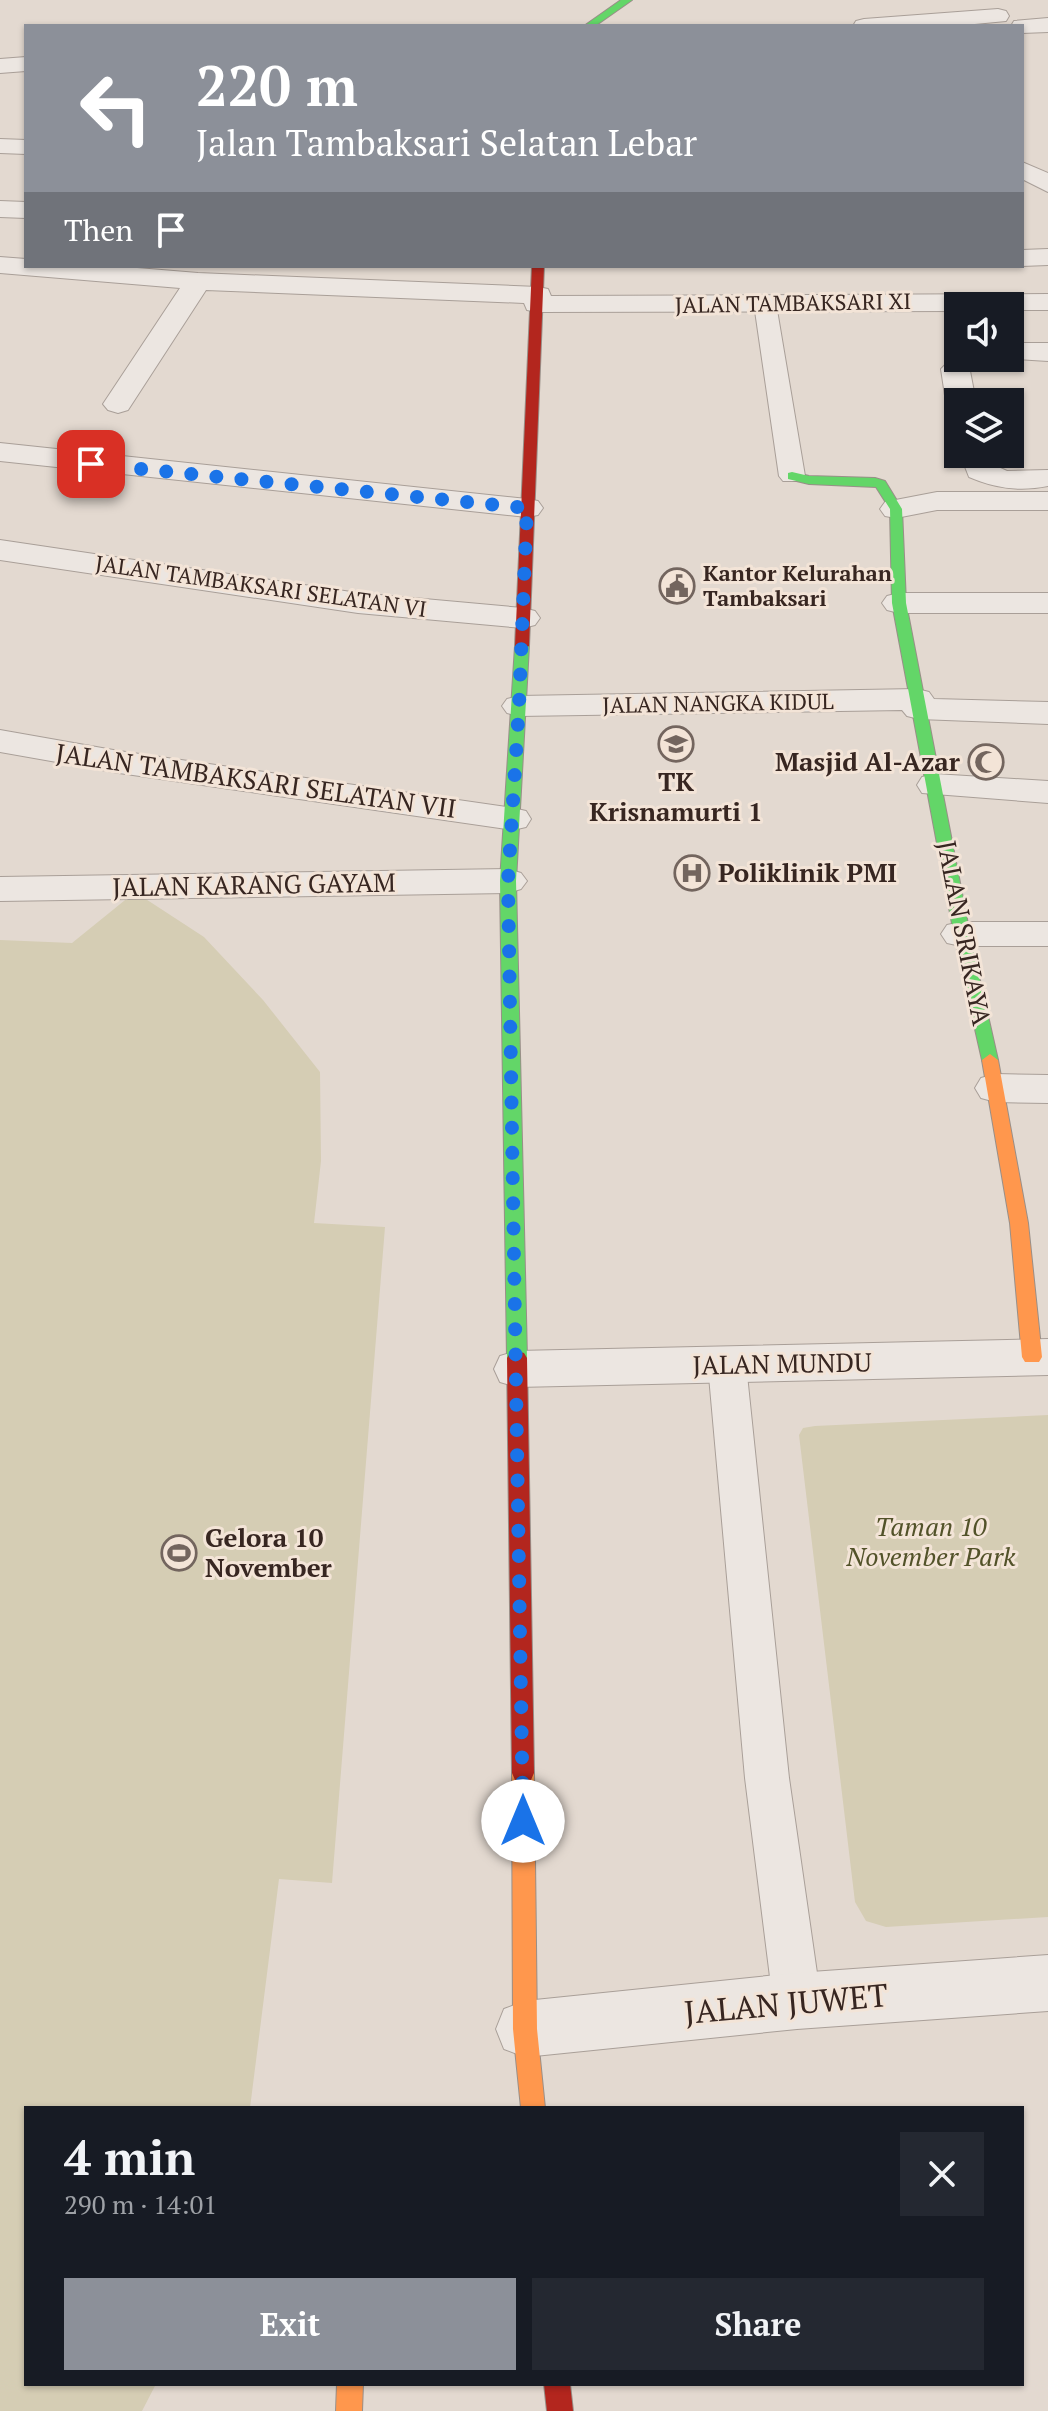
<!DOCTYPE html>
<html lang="en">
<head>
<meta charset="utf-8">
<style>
	:root { --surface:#171b24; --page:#242831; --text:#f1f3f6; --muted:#9ea1a6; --accent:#8c9099 }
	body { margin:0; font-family:"PT Serif",serif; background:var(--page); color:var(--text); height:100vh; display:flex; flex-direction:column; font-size:30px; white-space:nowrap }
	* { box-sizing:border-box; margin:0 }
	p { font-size:26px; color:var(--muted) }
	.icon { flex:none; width:44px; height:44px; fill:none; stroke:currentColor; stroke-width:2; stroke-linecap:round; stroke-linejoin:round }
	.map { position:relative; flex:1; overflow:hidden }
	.sheet { position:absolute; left:24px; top:2106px; width:1000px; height:280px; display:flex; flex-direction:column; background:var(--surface); border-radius:0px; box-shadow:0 2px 6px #0004 }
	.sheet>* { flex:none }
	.guide { position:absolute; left:24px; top:24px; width:1000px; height:244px; border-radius:0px; box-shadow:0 2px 6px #0004; background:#8c9099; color:#fff; overflow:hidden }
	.tools { position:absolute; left:944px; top:292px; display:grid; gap:16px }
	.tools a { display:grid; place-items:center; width:80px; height:80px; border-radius:0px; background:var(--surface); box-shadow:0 2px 6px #0004; font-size:40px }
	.pin { position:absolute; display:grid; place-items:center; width:68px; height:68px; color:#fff; margin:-34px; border-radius:16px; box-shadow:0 4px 12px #0006 }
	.me { position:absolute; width:88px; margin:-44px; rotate:0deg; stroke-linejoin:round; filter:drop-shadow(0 0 6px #0008) }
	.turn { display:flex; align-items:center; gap:28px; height:168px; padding:0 40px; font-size:36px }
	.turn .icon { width:104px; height:104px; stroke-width:2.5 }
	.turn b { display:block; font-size:56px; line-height:68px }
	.then { display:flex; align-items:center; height:76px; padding:0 40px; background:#0003; gap:16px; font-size:30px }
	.round { display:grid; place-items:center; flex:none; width:84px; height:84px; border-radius:0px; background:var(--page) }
	.summary { display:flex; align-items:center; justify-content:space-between; height:136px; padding:0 40px }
	h1 { font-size:48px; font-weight:700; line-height:60px }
	.button { display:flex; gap:16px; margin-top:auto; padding:16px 40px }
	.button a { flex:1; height:92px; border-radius:0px; background:var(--accent); color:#fff; font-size:32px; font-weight:700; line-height:92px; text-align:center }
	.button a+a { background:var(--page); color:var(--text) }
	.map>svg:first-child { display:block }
</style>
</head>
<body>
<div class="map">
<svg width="1048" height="2411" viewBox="0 0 1048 2411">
	<rect width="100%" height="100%" fill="#e3d9d0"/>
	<path fill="#d5cdb4" d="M 135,892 L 204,937 L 263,1000 L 320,1072 L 321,1161 L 314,1223 L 385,1227 L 332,1883 L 279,1879 L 250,2108 L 26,2108 L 26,2384 L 156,2384 L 142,2411 L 0,2411 L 0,940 L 72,943 Z
		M 1048,1415 L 1048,1917 L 886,1927 L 866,1921 L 855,1902 L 799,1435 L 803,1428 L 815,1426 Z"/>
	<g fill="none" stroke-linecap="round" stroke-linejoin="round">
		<defs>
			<path id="lane" d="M 765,297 L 773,299 L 776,304 L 805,476 L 801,481 L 783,481 L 779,476 L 754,304 L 757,299 Z
				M 727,1350 L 741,1355 L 746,1365 L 789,1778 L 821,2001 L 814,2017 L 797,2024 L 780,2017 L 773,2001 L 745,1778 L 708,1365 L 713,1355 Z"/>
			<path id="street" d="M 998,9 L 1006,11 L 1009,16 L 1006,21 L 954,26 L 853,26 L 856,21 L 864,19 Z
				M 1048,18 L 1048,32 L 1022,33 L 1022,26 L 1011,26 L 1014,21 Z
				M 26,57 L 26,71 L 0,73 L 0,59 Z
				M 0,139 L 26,140 L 26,154 L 0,153 Z
				M 1022,162 L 1048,173 L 1048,192 L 1022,179 Z
				M 0,201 L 26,202 L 26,218 L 0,217 Z
				M 1048,249 L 1048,265 L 1022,266 L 1022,250 Z
				M 0,257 L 26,259 L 26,266 L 113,266 L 198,273 L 538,287 L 548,289 L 551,296 L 1048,294 L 1048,310 L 1010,310 L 1010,306 L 958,306 L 958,311 L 537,312 L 527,310 L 524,303 L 206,290 L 128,410 L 118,413 L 108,410 L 103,404 L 180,288 L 0,273 Z
				M 1010,343 L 1048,343 L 1048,361 L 1000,358 L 1010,358 Z
				M 958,352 L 958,358 L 981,358 L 970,371 L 976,402 L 958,402 L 958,410 L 951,408 L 946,402 L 941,369 Z
				M 0,443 L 527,499 L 538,501 L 543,508 L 538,515 L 527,517 L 0,461 Z
				M 960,454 L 990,454 L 994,465 L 1007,471 L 1048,470 L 1048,486 C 1019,492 995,488 969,477 Z
				M 937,492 L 1048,492 L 1048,510 L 937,510 L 896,518 L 885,516 L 880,509 L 885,502 Z
				M 0,540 L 358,593 L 523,608 L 535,611 L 540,618 L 535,625 L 523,628 L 358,613 L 0,560 Z
				M 899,593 L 1048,593 L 1048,613 L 899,613 L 887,610 L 882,603 L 887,596 Z
				M 917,689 L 929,692 L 934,699 L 1048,702 L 1048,724 L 919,719 L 907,716 L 902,710 L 519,716 L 507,713 L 502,706 L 507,699 L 519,696 Z
				M 0,730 L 119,751 L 513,808 L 526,811 L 531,819 L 526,827 L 513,830 L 119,773 L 0,752 Z
				M 935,774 L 1048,781 L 1048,803 L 922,793 L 917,785 L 922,777 Z
				M 508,869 L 521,873 L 527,881 L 521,889 L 508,893 L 0,901 L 0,877 Z
				M 961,922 L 1048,922 L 1048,946 L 961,946 L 947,943 L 941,934 L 947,925 Z
				M 996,1074 L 1048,1075 L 1048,1103 L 996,1102 L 981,1098 L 975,1088 L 981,1078 Z
				M 1048,1339 L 1048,1375 L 517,1387 L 500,1382 L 494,1369 L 500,1356 L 517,1351 Z
				M 1048,1955 L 1048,2011 L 797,2029 L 525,2057 L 504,2049 L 496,2029 L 504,2009 L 525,2001 L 797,1973 Z"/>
			<path id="fast" d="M 621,0 L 632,0 L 595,26 L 584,26 Z
				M 792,472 L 809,476 L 875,478 L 885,481 L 902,509 L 906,603 L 972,945 L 998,1060 L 996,1064 L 984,1064 L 982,1060 L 956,945 L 892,603 L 890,509 L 876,487 L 809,484 L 788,479 L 788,473 Z
				M 522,642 L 529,646 L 516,881 L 527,1358 L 524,1363 L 510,1363 L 507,1358 L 500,881 L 515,646 Z"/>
			<path id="slow" d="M 990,1054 L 998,1060 L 1028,1223 L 1042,1357 L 1039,1362 L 1025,1362 L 1022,1357 L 1010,1223 L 982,1060 Z
				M 523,1763 L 531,1766 L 534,1773 L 537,2029 L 545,2108 L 521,2108 L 513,2029 L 512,1773 L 515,1766 Z
				M 337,2384 L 363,2384 L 362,2411 L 336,2411 Z"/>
			<path id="jam" d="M 532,266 L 544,266 L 529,646 L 522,650 L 515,646 Z
				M 517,1351 L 524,1353 L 527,1358 L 534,1773 L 531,1780 L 523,1783 L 515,1780 L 512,1773 L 507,1358 L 510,1353 Z
				M 544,2384 L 570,2384 L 573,2411 L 547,2411 Z"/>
		</defs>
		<use href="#lane" stroke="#a99f98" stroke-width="2"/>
		<use href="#street" stroke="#a99f98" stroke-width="2"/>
		<use href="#fast" stroke="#998f88" stroke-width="2"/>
		<use href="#slow" stroke="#998f88" stroke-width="2"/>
		<use href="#jam" stroke="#998f88" stroke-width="2"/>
		<use href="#lane" fill="#ece6e1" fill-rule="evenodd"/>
		<use href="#street" fill="#ece6e1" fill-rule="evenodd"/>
		<use href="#fast" fill="#63d668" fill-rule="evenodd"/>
		<use href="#slow" fill="#ff974d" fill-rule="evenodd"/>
		<use href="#jam" fill="#b3261e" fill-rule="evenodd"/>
	</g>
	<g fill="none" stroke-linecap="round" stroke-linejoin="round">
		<path stroke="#1a73e8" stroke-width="14" stroke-dasharray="0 25.2" d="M 91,464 L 527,508 L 519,706 L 508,881 L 523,1821"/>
	</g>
	<defs>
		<symbol id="civic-ring" viewBox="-11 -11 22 22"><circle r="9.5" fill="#f3e4d7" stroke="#73655e" stroke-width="1.5"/><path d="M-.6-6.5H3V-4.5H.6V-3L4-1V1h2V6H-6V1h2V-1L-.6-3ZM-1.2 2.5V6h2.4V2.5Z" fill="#73655e"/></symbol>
		<symbol id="school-ring" viewBox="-11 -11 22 22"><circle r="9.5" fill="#f3e4d7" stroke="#73655e" stroke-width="1.5"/><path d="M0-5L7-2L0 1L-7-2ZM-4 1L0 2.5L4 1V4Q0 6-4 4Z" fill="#73655e"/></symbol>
		<symbol id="mosque-ring" viewBox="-11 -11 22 22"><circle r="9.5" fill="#f3e4d7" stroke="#73655e" stroke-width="1.5"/><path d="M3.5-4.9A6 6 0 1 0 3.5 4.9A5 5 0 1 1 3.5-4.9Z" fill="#73655e"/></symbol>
		<symbol id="hospital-ring" viewBox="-11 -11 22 22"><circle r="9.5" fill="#f3e4d7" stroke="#73655e" stroke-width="1.5"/><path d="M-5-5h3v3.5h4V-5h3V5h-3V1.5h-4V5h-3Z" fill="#73655e"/></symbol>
		<symbol id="stadium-ring" viewBox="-11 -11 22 22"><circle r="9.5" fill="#f3e4d7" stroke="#73655e" stroke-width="1.5"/><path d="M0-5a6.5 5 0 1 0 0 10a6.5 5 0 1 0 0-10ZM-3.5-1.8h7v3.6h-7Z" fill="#73655e"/></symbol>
	</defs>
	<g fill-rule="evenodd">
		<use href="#civic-ring" x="657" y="566" width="40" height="40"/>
		<use href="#school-ring" x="656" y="724" width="40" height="40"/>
		<use href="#mosque-ring" x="966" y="742" width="40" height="40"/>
		<use href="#hospital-ring" x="672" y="853" width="40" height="40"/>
		<use href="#stadium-ring" x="159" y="1533" width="40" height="40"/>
	</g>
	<g text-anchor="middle" stroke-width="6" stroke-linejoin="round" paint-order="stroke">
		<g font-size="22" fill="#372621" stroke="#f3e4d7">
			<text transform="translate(793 303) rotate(-1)" y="8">JALAN TAMBAKSARI XI</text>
			<text transform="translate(261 586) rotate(8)" y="8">JALAN TAMBAKSARI SELATAN VI</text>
			<text transform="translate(718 703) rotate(-1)" y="8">JALAN NANGKA KIDUL</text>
		</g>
		<g font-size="22" font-weight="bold" fill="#372621" stroke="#f3e4d7" text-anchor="start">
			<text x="703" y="581">Kantor Kelurahan<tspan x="703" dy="25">Tambaksari</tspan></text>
		</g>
		<g font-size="26" font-weight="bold" fill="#372621" stroke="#f3e4d7" text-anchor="start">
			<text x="960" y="771" text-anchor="end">Masjid Al-Azar</text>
			<text x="676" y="791" text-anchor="middle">TK<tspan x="676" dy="30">Krisnamurti 1</tspan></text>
			<text x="718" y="882">Poliklinik PMI</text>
			<text x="205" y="1547">Gelora 10<tspan x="205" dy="30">November</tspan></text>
		</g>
		<g font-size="26" fill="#372621" stroke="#f3e4d7">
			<text transform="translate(256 781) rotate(8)" y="9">JALAN TAMBAKSARI SELATAN VII</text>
			<text transform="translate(254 885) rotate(-1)" y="9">JALAN KARANG GAYAM</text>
			<text transform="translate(964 933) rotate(79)" y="9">JALAN SRIKAYA</text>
			<text transform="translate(782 1364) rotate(-1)" y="9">JALAN MUNDU</text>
		</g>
		<g font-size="26" font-style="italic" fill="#525229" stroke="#f3e4d7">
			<text x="931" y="1536">Taman 10<tspan x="931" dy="30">November Park</tspan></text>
		</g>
		<g font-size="32" fill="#372621" stroke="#f3e4d7">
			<text transform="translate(786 2004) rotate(-5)" y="11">JALAN JUWET</text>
		</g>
	</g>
</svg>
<div class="tools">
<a><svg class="icon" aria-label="sound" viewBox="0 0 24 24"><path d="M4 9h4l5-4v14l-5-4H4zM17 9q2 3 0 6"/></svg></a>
<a><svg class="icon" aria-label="layers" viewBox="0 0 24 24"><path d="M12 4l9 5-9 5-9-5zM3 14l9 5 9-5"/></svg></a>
</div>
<div class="pin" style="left:91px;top:464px;background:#d93025"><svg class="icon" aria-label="arrive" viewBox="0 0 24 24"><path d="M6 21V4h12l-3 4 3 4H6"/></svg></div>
<svg class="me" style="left:523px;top:1821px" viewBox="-20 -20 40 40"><circle r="19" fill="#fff"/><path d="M0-13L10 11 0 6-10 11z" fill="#1a73e8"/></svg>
<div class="guide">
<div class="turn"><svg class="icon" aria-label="left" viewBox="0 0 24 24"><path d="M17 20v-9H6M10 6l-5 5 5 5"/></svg><div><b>220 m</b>Jalan Tambaksari Selatan Lebar</div></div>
<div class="then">Then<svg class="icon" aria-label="arrive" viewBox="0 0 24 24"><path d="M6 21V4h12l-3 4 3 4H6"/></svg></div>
</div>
<section class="sheet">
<div class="summary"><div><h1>4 min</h1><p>290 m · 14:01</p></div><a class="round"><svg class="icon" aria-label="close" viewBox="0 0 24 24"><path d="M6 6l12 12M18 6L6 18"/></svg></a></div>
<div class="button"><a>Exit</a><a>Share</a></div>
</section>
</div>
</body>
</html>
